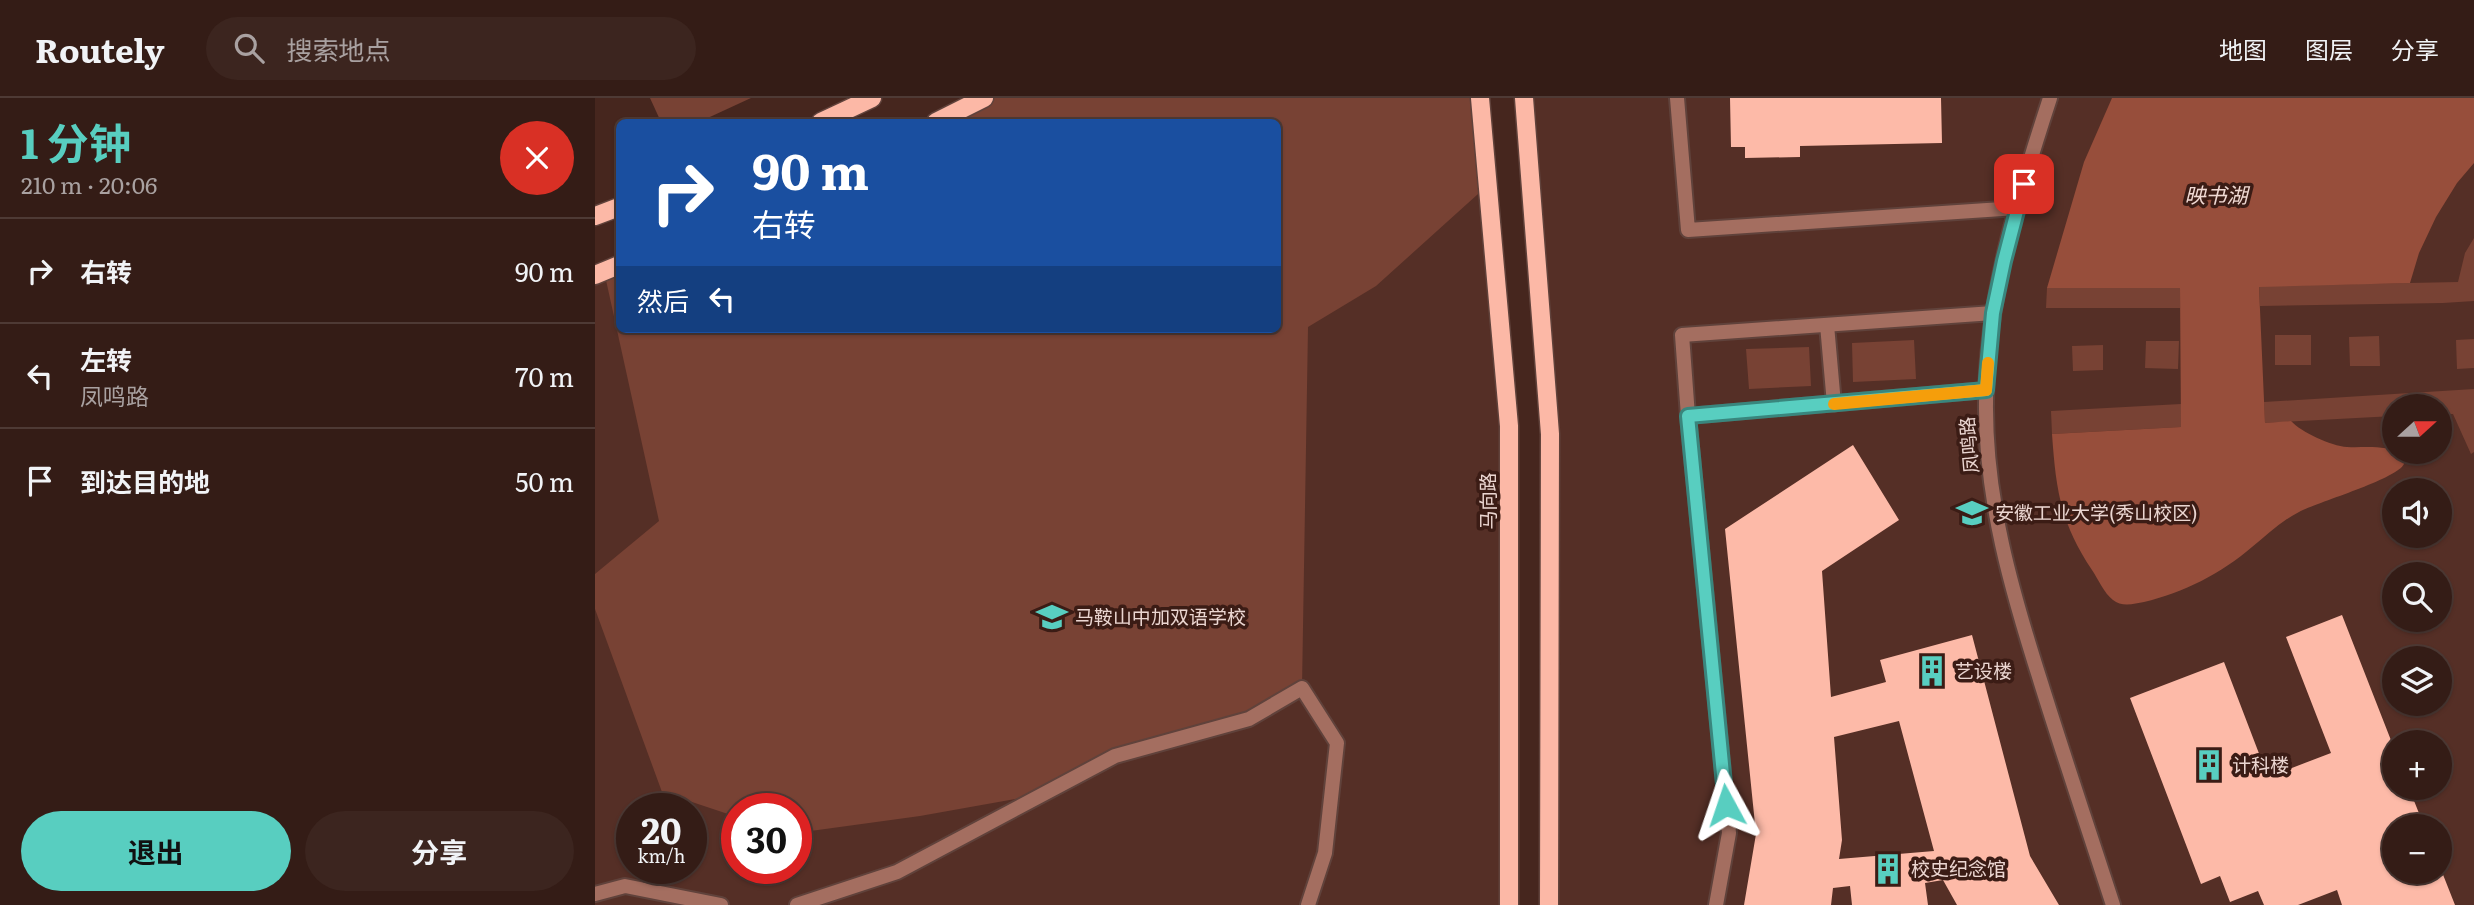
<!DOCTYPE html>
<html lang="zh">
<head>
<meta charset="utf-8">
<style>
	:root { --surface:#341c16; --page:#3c251f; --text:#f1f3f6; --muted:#a9a1a1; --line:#4e3a35; --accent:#58cec0 }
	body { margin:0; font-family:Literata,"Noto Sans SC",serif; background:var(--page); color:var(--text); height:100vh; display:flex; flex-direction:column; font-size:26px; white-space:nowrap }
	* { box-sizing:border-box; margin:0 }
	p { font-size:23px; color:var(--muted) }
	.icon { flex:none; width:38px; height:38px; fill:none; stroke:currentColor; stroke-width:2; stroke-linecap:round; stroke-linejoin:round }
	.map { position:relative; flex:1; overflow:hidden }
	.side { display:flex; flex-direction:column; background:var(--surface); width:595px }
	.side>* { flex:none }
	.top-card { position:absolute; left:21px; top:21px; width:665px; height:214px; border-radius:10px; box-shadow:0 2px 5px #0004,0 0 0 2px var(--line); background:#1a4fa0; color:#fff; overflow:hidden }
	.needle { width:46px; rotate:69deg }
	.buttons { position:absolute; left:1787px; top:296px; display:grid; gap:14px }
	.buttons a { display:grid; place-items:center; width:70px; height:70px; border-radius:50%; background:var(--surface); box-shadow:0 2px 5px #0004,0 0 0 2px var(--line); font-size:35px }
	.speed { position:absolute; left:21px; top:695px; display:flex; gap:14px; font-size:35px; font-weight:700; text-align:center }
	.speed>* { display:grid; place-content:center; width:91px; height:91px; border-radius:50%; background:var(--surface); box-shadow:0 2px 5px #0004,0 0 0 2px var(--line); line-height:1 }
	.speed small { font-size:18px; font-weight:400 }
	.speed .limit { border:10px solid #d22; background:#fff; color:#111 }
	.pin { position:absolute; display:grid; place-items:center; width:60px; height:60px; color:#fff; margin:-30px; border-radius:14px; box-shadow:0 4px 10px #0006 }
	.me { position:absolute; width:77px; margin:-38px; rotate:355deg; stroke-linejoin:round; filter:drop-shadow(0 0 5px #0008) }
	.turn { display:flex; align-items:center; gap:24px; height:147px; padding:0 21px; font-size:32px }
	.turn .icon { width:91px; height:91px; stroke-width:2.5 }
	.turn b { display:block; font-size:49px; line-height:60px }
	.then { display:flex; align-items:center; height:66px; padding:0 21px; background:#0003; gap:14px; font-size:26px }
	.round { display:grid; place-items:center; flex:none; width:74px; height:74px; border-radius:37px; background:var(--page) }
	.headline { display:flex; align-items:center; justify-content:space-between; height:119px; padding:0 21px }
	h1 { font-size:42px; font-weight:700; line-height:52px; color:var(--accent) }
	.action { display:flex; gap:14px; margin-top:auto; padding:14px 21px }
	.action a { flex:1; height:80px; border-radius:42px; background:var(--accent); color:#111; font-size:28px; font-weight:700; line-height:80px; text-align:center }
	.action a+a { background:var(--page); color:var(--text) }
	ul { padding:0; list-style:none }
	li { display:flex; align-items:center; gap:21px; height:105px; padding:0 21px; border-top:2px solid var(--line) }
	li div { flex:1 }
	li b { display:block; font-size:26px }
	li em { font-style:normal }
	header { display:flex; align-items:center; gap:42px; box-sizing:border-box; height:98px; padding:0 35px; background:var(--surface); border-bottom:2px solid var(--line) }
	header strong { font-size:33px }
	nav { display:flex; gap:38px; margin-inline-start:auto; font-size:24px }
	.search { width:490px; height:63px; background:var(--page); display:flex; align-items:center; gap:18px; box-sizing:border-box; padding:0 24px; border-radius:38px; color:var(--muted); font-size:26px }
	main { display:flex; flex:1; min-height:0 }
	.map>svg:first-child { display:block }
</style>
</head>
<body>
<header>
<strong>Routely</strong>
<div class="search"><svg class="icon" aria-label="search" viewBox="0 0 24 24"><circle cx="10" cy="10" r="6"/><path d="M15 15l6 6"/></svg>搜索地点</div>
<nav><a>地图</a><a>图层</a><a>分享</a></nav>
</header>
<main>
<section class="side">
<div class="headline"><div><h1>1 分钟</h1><p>210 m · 20:06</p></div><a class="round" style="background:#d93025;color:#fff"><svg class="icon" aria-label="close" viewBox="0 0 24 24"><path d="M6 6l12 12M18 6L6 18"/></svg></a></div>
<ul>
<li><svg class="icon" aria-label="right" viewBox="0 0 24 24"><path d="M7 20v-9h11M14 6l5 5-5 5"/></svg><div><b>右转</b></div><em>90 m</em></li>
<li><svg class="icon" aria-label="left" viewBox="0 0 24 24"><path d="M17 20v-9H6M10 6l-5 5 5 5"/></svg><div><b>左转</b><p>凤鸣路</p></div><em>70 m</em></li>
<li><svg class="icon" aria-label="arrive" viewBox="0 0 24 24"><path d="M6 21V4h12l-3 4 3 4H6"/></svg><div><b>到达目的地</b></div><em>50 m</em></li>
</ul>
<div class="action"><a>退出</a><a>分享</a></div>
</section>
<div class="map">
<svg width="1879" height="807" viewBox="0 0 1879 807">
	<rect width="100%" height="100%" fill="#46261e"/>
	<path fill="#552f26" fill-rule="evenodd" d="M 885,0 L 914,328 L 914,807 L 0,807 L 0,177 L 24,167 L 24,231 L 682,231 L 682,24 ZM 37,710 L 96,710 L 96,770 L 37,770 ZM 142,710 L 201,710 L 201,770 L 142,770 Z
		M 929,0 L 1879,0 L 1879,807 L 955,807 L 955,336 ZM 1799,308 L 1844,308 L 1844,354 L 1799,354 ZM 1799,392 L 1844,392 L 1844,438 L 1799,438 ZM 1799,476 L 1844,476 L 1844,522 L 1799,522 ZM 1799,560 L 1844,560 L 1844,606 L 1799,606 ZM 1799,644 L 1844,644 L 1844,690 L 1799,690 ZM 1799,728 L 1844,728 L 1844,774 L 1799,774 Z"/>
	<path fill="#784234" d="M 55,0 L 156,0 L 104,24 L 66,24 Z
		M 389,0 L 885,0 L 893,87 L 781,188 L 713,229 L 707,590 L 654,621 L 520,658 L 448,696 L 325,718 L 201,735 L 201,710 L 142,710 L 142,719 L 67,694 L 0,511 L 0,476 L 64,423 L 9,173 L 24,167 L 24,231 L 682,231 L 682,24 L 341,24 Z
		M 1879,140 L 1879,203 L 1848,205 L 1665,208 L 1664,188 L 1863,184 L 1870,155 Z
		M 1452,190 L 1585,190 L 1585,210 L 1451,210 Z
		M 1680,237 L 1716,237 L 1716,267 L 1680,267 Z
		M 1784,238 L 1785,268 L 1755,268 L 1754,239 Z
		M 1879,241 L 1879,270 L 1862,271 L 1861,242 Z
		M 1319,242 L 1321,281 L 1258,284 L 1257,245 Z
		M 1551,243 L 1584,243 L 1583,271 L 1550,270 Z
		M 1508,247 L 1508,272 L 1478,273 L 1477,248 Z
		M 1214,249 L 1216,288 L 1154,291 L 1151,251 Z
		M 1879,291 L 1879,354 L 1876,356 L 1858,316 L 1845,316 L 1844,308 L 1799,308 L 1799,318 L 1670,325 L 1669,304 Z
		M 1586,306 L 1586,329 L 1457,336 L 1456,313 Z"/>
	<path fill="#974e3b" d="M 1517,0 L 1879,0 L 1879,65 L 1862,85 L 1841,119 L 1824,155 L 1815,185 L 1664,189 L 1670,325 L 1696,323 C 1706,334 1736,348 1752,349 C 1771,350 1791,346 1807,357 L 1809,366 C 1802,381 1723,404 1704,414 C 1686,423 1672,437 1657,449 C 1627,475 1588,495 1549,504 C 1539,506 1526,509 1518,502 C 1509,495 1503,481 1497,472 C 1465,424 1461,391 1457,336 L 1586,329 L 1585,190 L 1452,190 L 1489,64 Z"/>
	<path fill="#fdbaa8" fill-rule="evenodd" d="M 1135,0 L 1346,0 L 1347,45 L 1205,48 L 1205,59 L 1150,60 L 1150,49 L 1136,49 Z
		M 1258,347 L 1304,422 L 1227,473 L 1236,599 L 1291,584 L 1285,562 L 1377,537 L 1435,758 L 1464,807 L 1362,807 L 1348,782 L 1330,785 L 1333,807 L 1257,807 L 1255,788 L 1238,790 L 1236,807 L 1149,807 L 1161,736 L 1130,431 ZM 1304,623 L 1339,753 L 1244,761 L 1247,742 L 1239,639 Z
		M 1747,517 L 1799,650 L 1799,690 L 1814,690 L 1829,728 L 1799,728 L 1799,774 L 1844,774 L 1845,769 L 1860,807 L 1747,807 L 1742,792 L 1703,807 L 1669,807 L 1663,793 L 1635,804 L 1625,778 L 1606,786 L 1535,600 L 1629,564 L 1673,679 L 1736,655 L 1691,539 Z"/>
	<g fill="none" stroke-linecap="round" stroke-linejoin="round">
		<defs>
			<path id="minor" d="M 1082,0 L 1093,132 L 1422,110
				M 1455,0 C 1423,98 1391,202 1391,305 C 1390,402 1417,494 1446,585 C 1469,659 1494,733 1518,807
				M 1232,227 L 1239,306
				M 1093,318 L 1391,292
				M 0,796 L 30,788 L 126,807
				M 202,807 L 302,774 L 520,658 L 654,621 L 707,590 L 742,645 L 730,755 L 713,807
				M 1121,807 L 1134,735 L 1093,318 L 1087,237 L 1398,215"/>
			<path id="primary" d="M 885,0 L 914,328 L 914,807
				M 929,0 L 955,336 L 954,807
				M 226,24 L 277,0
				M 341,24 L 389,0
				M 0,118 L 24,109
				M 0,177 L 24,167"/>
		</defs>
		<use href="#minor" stroke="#60423b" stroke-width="18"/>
		<use href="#primary" stroke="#60423b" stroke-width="21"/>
		<use href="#minor" stroke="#a46e60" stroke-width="14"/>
		<use href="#primary" stroke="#fcb8a6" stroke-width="18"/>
	</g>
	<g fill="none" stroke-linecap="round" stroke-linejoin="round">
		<defs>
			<path id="route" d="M 1131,707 L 1093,318 L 1391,292 L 1398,215 L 1409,163 L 1429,86"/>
		</defs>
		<use href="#route" stroke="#39867d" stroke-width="18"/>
		<use href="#route" stroke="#58cec0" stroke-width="12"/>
		<path stroke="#f59e0b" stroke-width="12" d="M 1239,306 L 1391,292 L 1393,265"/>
	</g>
	<defs>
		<symbol id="university-bare" viewBox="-9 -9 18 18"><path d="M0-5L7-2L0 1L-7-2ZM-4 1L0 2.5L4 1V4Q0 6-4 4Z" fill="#58cec0" stroke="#3b1c15" stroke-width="2.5" paint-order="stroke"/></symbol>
		<symbol id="school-bare" viewBox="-9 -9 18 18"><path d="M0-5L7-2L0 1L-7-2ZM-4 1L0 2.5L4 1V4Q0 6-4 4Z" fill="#58cec0" stroke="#3b1c15" stroke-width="2.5" paint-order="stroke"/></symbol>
		<symbol id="building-bare" viewBox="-9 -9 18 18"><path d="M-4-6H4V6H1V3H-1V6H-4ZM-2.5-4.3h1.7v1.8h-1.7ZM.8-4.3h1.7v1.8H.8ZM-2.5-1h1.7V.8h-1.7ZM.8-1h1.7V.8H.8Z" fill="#58cec0" stroke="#3b1c15" stroke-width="2.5" paint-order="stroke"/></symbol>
	</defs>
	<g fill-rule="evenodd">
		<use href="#university-bare" x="1355" y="393" width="44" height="44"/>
		<use href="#school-bare" x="435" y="497" width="44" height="44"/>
		<use href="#building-bare" x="1315" y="551" width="44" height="44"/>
		<use href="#building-bare" x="1592" y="645" width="44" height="44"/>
		<use href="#building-bare" x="1271" y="749" width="44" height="44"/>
	</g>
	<g text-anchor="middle" stroke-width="7" stroke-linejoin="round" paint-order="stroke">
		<g font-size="19" fill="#ebd6d1" stroke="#3b1c15">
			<text transform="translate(1374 347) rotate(-95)" y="7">凤鸣路</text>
			<text transform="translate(893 403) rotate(-90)" y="7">马向路</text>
		</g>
		<g font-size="19" fill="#ebd6d1" stroke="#3b1c15" text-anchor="start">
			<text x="1400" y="422">安徽工业大学(秀山校区)</text>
			<text x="480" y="526">马鞍山中加双语学校</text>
			<text x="1360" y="580">艺设楼</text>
			<text x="1637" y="674">计科楼</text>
			<text x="1316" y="778">校史纪念馆</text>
		</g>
		<g font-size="21" font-style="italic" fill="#f0d9d3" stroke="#3b1c15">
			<text x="1621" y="105">映书湖</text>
		</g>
	</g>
</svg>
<div class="buttons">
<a><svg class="needle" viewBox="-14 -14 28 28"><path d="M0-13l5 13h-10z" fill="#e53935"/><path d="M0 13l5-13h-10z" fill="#a9a1a1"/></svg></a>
<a><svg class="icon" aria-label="sound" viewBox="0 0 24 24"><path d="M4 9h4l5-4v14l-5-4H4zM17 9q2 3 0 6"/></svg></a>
<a><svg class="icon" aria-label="search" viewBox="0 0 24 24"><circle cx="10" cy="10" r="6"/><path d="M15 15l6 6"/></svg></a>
<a><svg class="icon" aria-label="layers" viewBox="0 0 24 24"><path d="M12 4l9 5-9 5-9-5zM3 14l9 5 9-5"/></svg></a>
<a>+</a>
<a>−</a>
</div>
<div class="speed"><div>20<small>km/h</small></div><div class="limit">30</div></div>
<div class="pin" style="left:1429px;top:86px;background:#d93025"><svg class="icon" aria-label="arrive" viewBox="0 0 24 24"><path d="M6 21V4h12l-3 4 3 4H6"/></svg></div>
<svg class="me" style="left:1131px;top:707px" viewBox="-20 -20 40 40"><path d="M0-17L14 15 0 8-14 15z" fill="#58cec0" stroke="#fff" stroke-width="4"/></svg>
<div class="top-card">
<div class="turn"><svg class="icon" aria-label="right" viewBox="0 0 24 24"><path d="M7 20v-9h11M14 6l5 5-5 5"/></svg><div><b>90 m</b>右转</div></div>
<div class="then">然后<svg class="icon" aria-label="left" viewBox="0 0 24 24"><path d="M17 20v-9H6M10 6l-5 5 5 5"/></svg></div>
</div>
</div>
</main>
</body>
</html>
